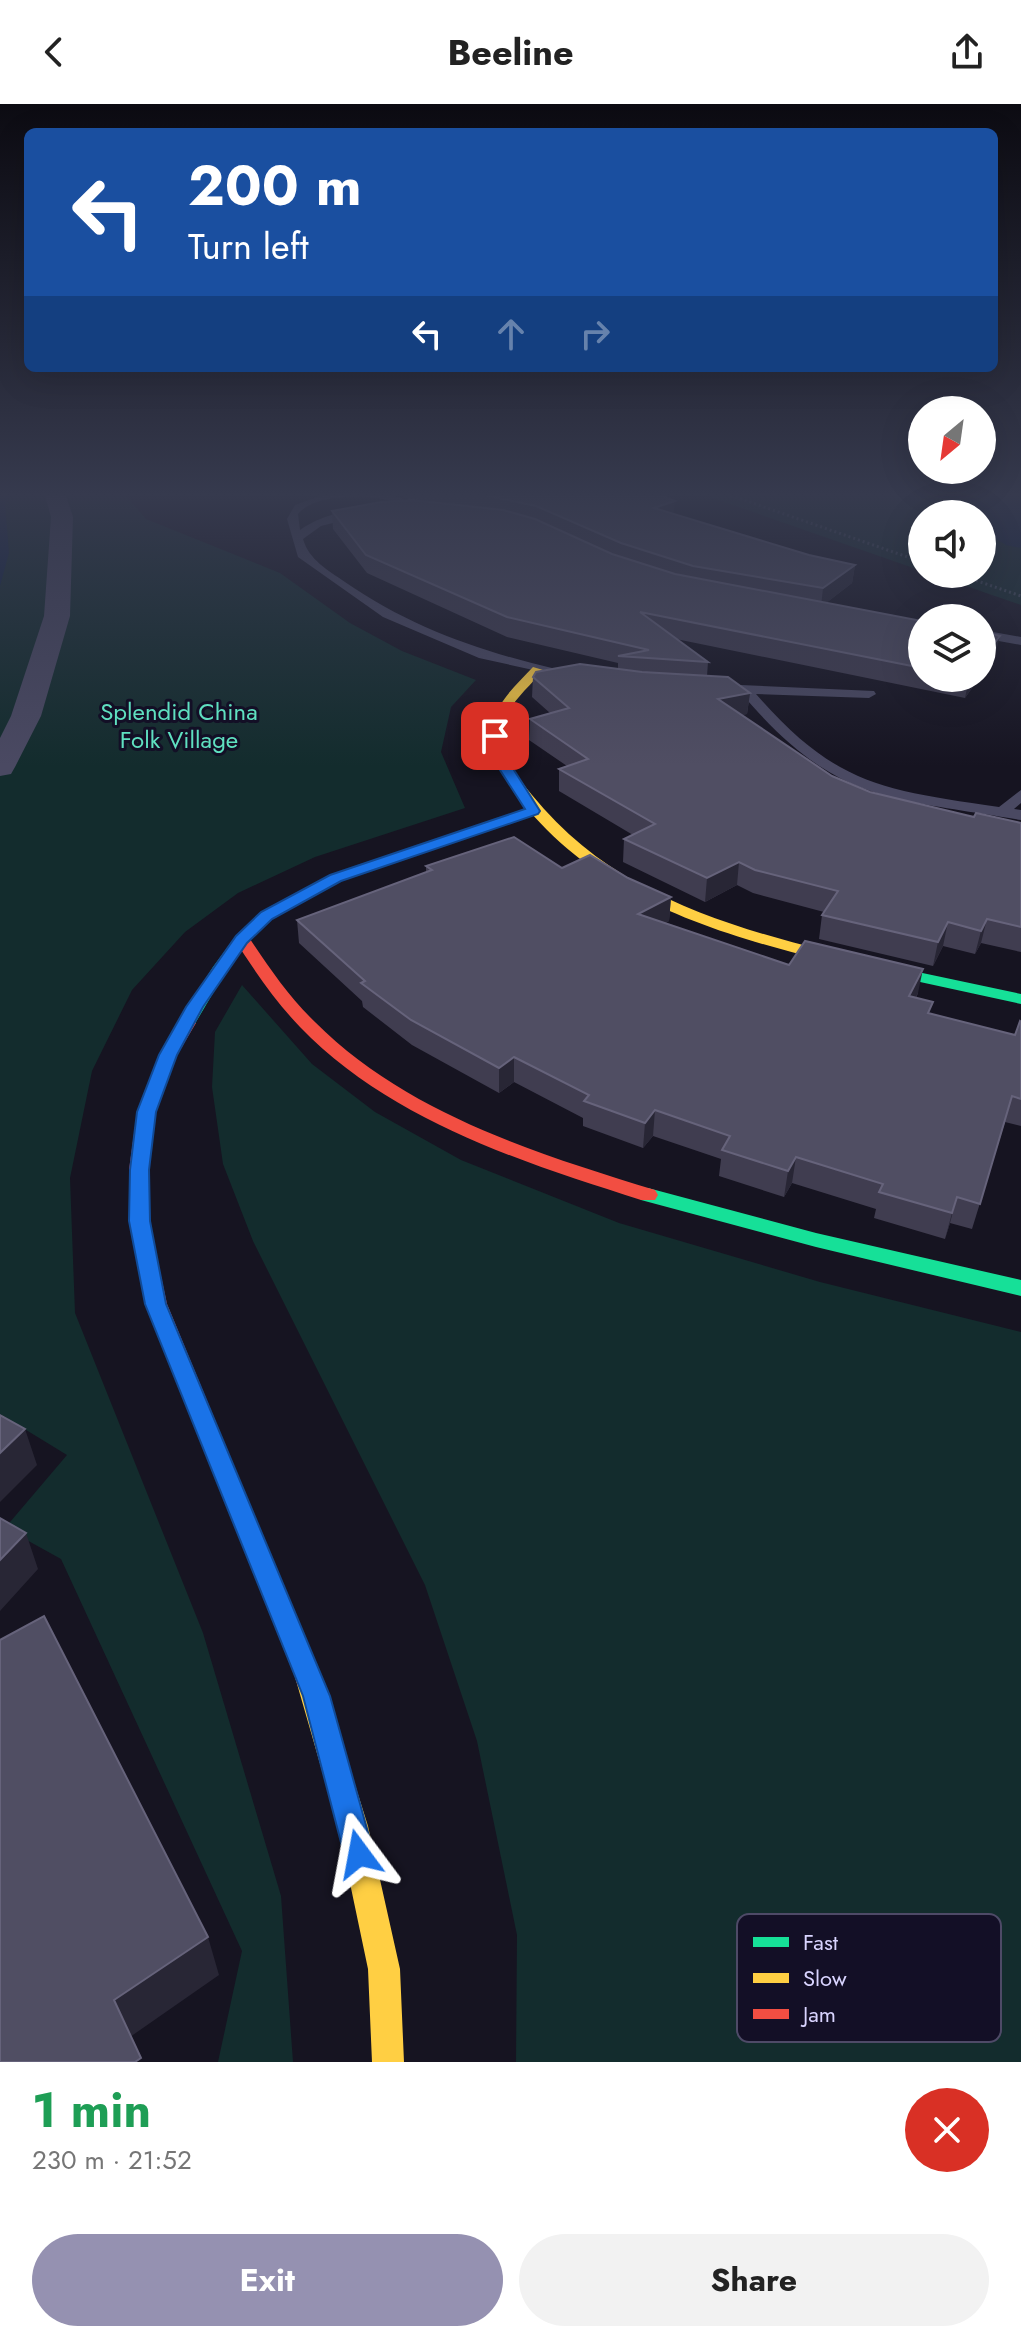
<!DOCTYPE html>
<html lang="en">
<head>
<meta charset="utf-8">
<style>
	:root { --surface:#fff; --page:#f2f2f2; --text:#222; --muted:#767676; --accent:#9591b1 }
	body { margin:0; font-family:Jost,sans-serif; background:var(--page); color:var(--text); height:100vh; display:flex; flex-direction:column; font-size:30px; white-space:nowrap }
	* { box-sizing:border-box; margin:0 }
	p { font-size:26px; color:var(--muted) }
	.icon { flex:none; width:44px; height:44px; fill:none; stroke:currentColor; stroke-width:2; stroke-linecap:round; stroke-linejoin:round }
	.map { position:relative; height:1958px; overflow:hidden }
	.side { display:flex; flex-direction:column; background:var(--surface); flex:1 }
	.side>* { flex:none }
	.banner { position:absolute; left:24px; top:24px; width:974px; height:244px; border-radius:12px; box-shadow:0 8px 32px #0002; background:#1a4fa0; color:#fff; overflow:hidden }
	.needle { width:52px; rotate:209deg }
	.fabs { position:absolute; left:908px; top:292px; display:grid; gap:16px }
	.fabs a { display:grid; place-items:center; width:88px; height:88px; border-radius:50%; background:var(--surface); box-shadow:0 8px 32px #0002; font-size:40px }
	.pin { position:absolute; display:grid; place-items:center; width:68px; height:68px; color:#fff; margin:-34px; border-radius:16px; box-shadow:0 4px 12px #0006 }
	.me { position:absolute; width:88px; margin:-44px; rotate:347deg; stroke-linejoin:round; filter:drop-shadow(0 0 6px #0008) }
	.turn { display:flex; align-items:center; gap:28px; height:168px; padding:0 32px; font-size:36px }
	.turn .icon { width:104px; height:104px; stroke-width:2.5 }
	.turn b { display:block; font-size:56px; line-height:68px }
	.lanes { display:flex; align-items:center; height:76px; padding:0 32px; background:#0003; justify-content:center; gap:40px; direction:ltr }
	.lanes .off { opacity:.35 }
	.round { display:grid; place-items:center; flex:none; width:84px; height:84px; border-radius:42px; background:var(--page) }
	.headline { display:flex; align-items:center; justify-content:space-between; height:136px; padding:0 32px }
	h1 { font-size:48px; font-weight:700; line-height:60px; color:#1e9e55 }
	.action { display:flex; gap:16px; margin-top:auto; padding:16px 32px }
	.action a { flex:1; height:92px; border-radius:48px; background:var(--accent); color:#fff; font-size:32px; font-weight:700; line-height:92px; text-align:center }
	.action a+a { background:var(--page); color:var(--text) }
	header { display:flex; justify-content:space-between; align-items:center; height:104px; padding:0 32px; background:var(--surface); font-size:36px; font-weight:700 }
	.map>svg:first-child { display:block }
</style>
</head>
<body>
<header><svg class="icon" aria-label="back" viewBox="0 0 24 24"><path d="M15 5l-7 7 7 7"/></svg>Beeline<svg class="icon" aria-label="share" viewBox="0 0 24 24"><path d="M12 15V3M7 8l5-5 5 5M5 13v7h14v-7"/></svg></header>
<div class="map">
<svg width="1021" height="1958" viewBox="0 0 1021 1958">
	<rect width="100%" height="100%" fill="#161421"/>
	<path fill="#132c2d" d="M 0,388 L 123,388 L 146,415 L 280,469 L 350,519 L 402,547 L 476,576 L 451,603 L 441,648 L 465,704 L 315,753 L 238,789 L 185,828 L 132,886 L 92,967 L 70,1074 L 75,1209 L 203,1529 L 281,1792 L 293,1958 L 218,1958 L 242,1847 L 61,1455 L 5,1424 L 67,1351 L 0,1310 Z
		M 695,388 L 1021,388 L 1021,501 L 931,470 L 982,470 L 982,410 L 922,410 L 922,467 Z
		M 242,881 L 312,960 L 375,1008 L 461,1056 L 619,1119 L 820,1178 L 1021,1228 L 1021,1958 L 516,1958 L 517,1831 L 477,1637 L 425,1481 L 253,1137 L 223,1060 L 212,983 L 215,928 Z"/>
	<path fill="#0d2144" d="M 0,388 L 13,388 L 5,399 L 9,449 L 0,482 Z
		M 943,388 L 1021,388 L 1021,444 L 1006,441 L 982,426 L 982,410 L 974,410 L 975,405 L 936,392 Z"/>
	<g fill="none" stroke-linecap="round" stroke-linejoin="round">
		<path stroke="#44505f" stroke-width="3" stroke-dasharray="2 3" stroke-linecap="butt" d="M 721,388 L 922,458
			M 957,470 L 1021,492"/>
		<path fill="#4a4962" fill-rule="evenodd" d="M 369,388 L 402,394 L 423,409 L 414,411 C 407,406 400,400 392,397 C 368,390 315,389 298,410 L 300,426 C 315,415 348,402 364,411 L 321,422 L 303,435 C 309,456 328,466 345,478 C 410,523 479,547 556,565 L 556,571 L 479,554 L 383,513 L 298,453 L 287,415 L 295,401 L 323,391 Z
			M 982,526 L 1021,533 L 1021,541 L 982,534 Z
			M 717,580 L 874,587 L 876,590 L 869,594 L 756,590 C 836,682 884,686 999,703 L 1021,686 L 1021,699 L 1014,705 L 1021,706 L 1021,716 C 887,693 836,700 741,589 L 712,587 L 710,584 Z"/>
		<path fill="#4a4962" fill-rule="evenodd" d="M 44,388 L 65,388 L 73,413 L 70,512 L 41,612 L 15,663 L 11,670 L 0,672 L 0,634 L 11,612 L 44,512 L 51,413 Z"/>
		<path fill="#16e098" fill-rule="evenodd" d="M 533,703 L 540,707 L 538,710 L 340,777 L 271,815 L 248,838 L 226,867 L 193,923 L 187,924 L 178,919 L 213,863 L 236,832 L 261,809 L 330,771 Z
			M 880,860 L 1021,890 L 1021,900 L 874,868 L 872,865 Z
			M 648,1084 L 816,1129 L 1021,1176 L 1021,1192 L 816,1143 L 641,1096 L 638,1091 L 641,1086 Z"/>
		<path fill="#ffcf43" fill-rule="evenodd" d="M 533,563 L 543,566 C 530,583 509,598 504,620 C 499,646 516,672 532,691 C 622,802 754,829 886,862 L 888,865 L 886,868 L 880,870 C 747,838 602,806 516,690 C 501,670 485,643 493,617 C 499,596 518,579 533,563 Z
			M 308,1560 L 318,1564 L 321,1573 L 368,1722 L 400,1865 L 404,1958 L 372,1958 L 368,1865 L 338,1722 L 295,1573 L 298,1564 Z"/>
		<path fill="#f24e42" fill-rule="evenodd" d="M 242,830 L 248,832 C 268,862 288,892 315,918 C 406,1009 535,1049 655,1086 L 658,1091 L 655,1096 L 641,1096 C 521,1058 390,1016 300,923 C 275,897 254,866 234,835 Z
			M 187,914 L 196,919 L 177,951 L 155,1008 L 149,1066 L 149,1117 L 167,1200 L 321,1573 L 318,1582 L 308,1586 L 298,1582 L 295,1573 L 145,1200 L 129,1117 L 129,1066 L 137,1008 L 159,951 L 181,915 Z"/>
	</g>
	<path fill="#403d50" d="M 378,388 L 652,388 L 674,410 L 809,451 L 855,461 L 852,479 L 826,499 L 922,517 L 922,574 L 979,574 L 965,594 L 676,535 L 708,558 L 707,572 L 750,589 L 747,610 L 741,611 L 832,672 L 870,688 L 974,713 L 1021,719 L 1021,848 L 981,839 L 975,850 L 943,842 L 933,862 L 819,835 L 822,811 L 824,808 L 753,789 L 737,781 L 705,798 L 623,758 L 624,735 L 633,731 L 559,687 L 559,665 L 567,662 L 529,636 L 530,615 L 550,609 L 532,593 L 533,573 L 618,565 L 618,559 L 507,533 L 367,469 L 333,425 L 332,407 L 410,396 L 399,390 Z
		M 426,762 L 562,764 L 628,774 L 671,793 L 669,817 L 665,819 L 789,861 L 918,889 L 916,894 L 930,910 L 1015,931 L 1021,918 L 1021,1022 L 1005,1018 L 972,1125 L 950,1119 L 945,1135 L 874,1114 L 876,1105 L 792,1079 L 784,1093 L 719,1072 L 721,1055 L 653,1032 L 643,1044 L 583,1022 L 583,1014 L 514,978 L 499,989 L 412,941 L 363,903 L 362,897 L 299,839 L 297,816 L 426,768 Z"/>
	<path fill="#282635" d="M 675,397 L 673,414 L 654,404 Z
		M 855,461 L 852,479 L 821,503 L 823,484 Z
		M 1000,532 L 995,551 L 982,570 L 982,555 Z
		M 969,574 L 979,574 L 965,594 Z
		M 750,589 L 747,610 L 716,616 L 718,595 Z
		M 739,758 L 737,781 L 705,798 L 707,774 Z
		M 671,793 L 669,817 L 637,834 L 638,810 Z
		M 987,815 L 981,839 L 975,850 L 981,827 Z
		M 948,818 L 943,842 L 933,862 L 938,838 Z
		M 923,865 L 918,889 L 904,916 L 909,892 Z
		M 514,953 L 514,978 L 499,989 L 499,964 Z
		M 655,1006 L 653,1032 L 643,1044 L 645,1019 Z
		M 796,1053 L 792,1079 L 784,1093 L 788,1067 Z
		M 957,1093 L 950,1119 L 945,1135 L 952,1109 Z
		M 25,1325 L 37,1361 L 0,1398 L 0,1349 Z
		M 26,1429 L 38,1465 L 0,1507 L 0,1456 Z
		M 208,1833 L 219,1871 L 130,1933 L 114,1896 Z"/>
	<path fill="#504e63" stroke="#66637b" stroke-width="2" d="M 446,388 L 652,388 L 675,397 L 654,404 L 809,451 L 855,461 L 823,484 L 693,462 L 621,439 L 536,402 L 480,390 Z
		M 412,396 L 503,406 L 535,415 L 612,450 L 675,470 L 922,517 L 922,564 L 640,508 L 708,558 L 618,552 L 649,546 L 507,513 L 366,451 L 332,407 L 381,398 Z
		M 982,528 L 1000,532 L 982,555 Z
		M 580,560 L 642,568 L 728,573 L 750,589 L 718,595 L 832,672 L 870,688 L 974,713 L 976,709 L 1021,719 L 1021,823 L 987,815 L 981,827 L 948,818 L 938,838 L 822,811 L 838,787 L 755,766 L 739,758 L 707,774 L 624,735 L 655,720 L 559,665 L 588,655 L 530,615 L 569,604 L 533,573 L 536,568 Z
		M 514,733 L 562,764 L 590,751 L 628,774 L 671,793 L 638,810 L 789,861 L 805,837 L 923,865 L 909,892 L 933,898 L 928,909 L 1015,931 L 1020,917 L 1021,918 L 1021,995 L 1012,992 L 980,1100 L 957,1093 L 952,1109 L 879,1088 L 883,1080 L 796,1053 L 788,1067 L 722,1046 L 730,1032 L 655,1006 L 645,1019 L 584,997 L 589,991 L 514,953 L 499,964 L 411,916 L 361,879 L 365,877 L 297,816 L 432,766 L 426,762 Z
		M 0,1311 L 25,1325 L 0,1349 Z
		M 0,1414 L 26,1429 L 0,1456 Z
		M 44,1512 L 208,1833 L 114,1896 L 141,1954 L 135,1958 L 0,1958 L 0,1536 Z"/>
	<linearGradient id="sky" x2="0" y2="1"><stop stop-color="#0c0b12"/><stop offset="0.59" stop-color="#363a4e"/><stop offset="1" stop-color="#363a4e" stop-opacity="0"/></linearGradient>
	<rect width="1021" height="662" fill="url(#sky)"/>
	<path fill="#1a73e8" stroke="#114b97" stroke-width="2" d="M 495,628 L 502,632 L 514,666 L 540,707 L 538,710 L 341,777 L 272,815 L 247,839 L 203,903 L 177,951 L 156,1008 L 149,1066 L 150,1117 L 166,1200 L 330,1592 L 374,1750 L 370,1761 L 359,1765 L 349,1761 L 344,1750 L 303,1592 L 145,1200 L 129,1117 L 130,1066 L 137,1008 L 159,951 L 186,903 L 236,832 L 261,808 L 330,771 L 525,705 L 500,666 L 489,632 Z"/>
	<g text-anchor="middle" stroke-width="6" stroke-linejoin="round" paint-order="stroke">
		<g font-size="24" fill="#5fe0c0" stroke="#130f26">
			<text x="179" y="616">Splendid China<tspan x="179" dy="28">Folk Village</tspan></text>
		</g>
	</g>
	<rect x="737" y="1810" width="264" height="128" rx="12" fill="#130f26" stroke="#4e4a67" stroke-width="2"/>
	<rect x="753" y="1833" width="36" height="10" fill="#16e098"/>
	<rect x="753" y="1869" width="36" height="10" fill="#ffcf43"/>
	<rect x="753" y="1905" width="36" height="10" fill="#f24e42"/>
	<g font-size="22" fill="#d9d4ff">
		<text x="803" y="1846">Fast</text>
		<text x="803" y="1882">Slow</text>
		<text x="803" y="1918">Jam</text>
	</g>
</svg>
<div class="fabs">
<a><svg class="needle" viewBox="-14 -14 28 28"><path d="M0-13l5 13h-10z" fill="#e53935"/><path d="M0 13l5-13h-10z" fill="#767676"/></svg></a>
<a><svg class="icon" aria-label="sound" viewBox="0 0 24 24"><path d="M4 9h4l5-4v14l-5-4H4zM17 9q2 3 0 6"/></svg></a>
<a><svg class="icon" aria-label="layers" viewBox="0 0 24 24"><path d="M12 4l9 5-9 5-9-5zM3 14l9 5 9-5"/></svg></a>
</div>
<div class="pin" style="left:495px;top:632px;background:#d93025"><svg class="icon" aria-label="arrive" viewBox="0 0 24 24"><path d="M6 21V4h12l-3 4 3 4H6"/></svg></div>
<svg class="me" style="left:359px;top:1750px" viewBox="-20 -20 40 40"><path d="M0-17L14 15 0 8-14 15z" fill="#1a73e8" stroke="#fff" stroke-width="4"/></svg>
<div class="banner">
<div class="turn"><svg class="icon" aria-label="left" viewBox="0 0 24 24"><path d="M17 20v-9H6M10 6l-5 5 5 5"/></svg><div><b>200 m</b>Turn left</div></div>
<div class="lanes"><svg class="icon" aria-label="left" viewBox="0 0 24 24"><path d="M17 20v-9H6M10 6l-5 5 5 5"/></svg><svg class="icon off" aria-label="ahead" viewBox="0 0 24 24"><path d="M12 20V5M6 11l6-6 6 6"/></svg><svg class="icon off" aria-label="right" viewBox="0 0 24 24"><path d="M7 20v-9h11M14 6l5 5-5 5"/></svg></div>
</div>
</div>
<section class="side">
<div class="headline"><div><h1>1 min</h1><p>230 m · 21:52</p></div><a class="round" style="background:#d93025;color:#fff"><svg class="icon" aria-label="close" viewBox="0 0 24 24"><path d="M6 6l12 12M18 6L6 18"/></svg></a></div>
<div class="action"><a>Exit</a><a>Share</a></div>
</section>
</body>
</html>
